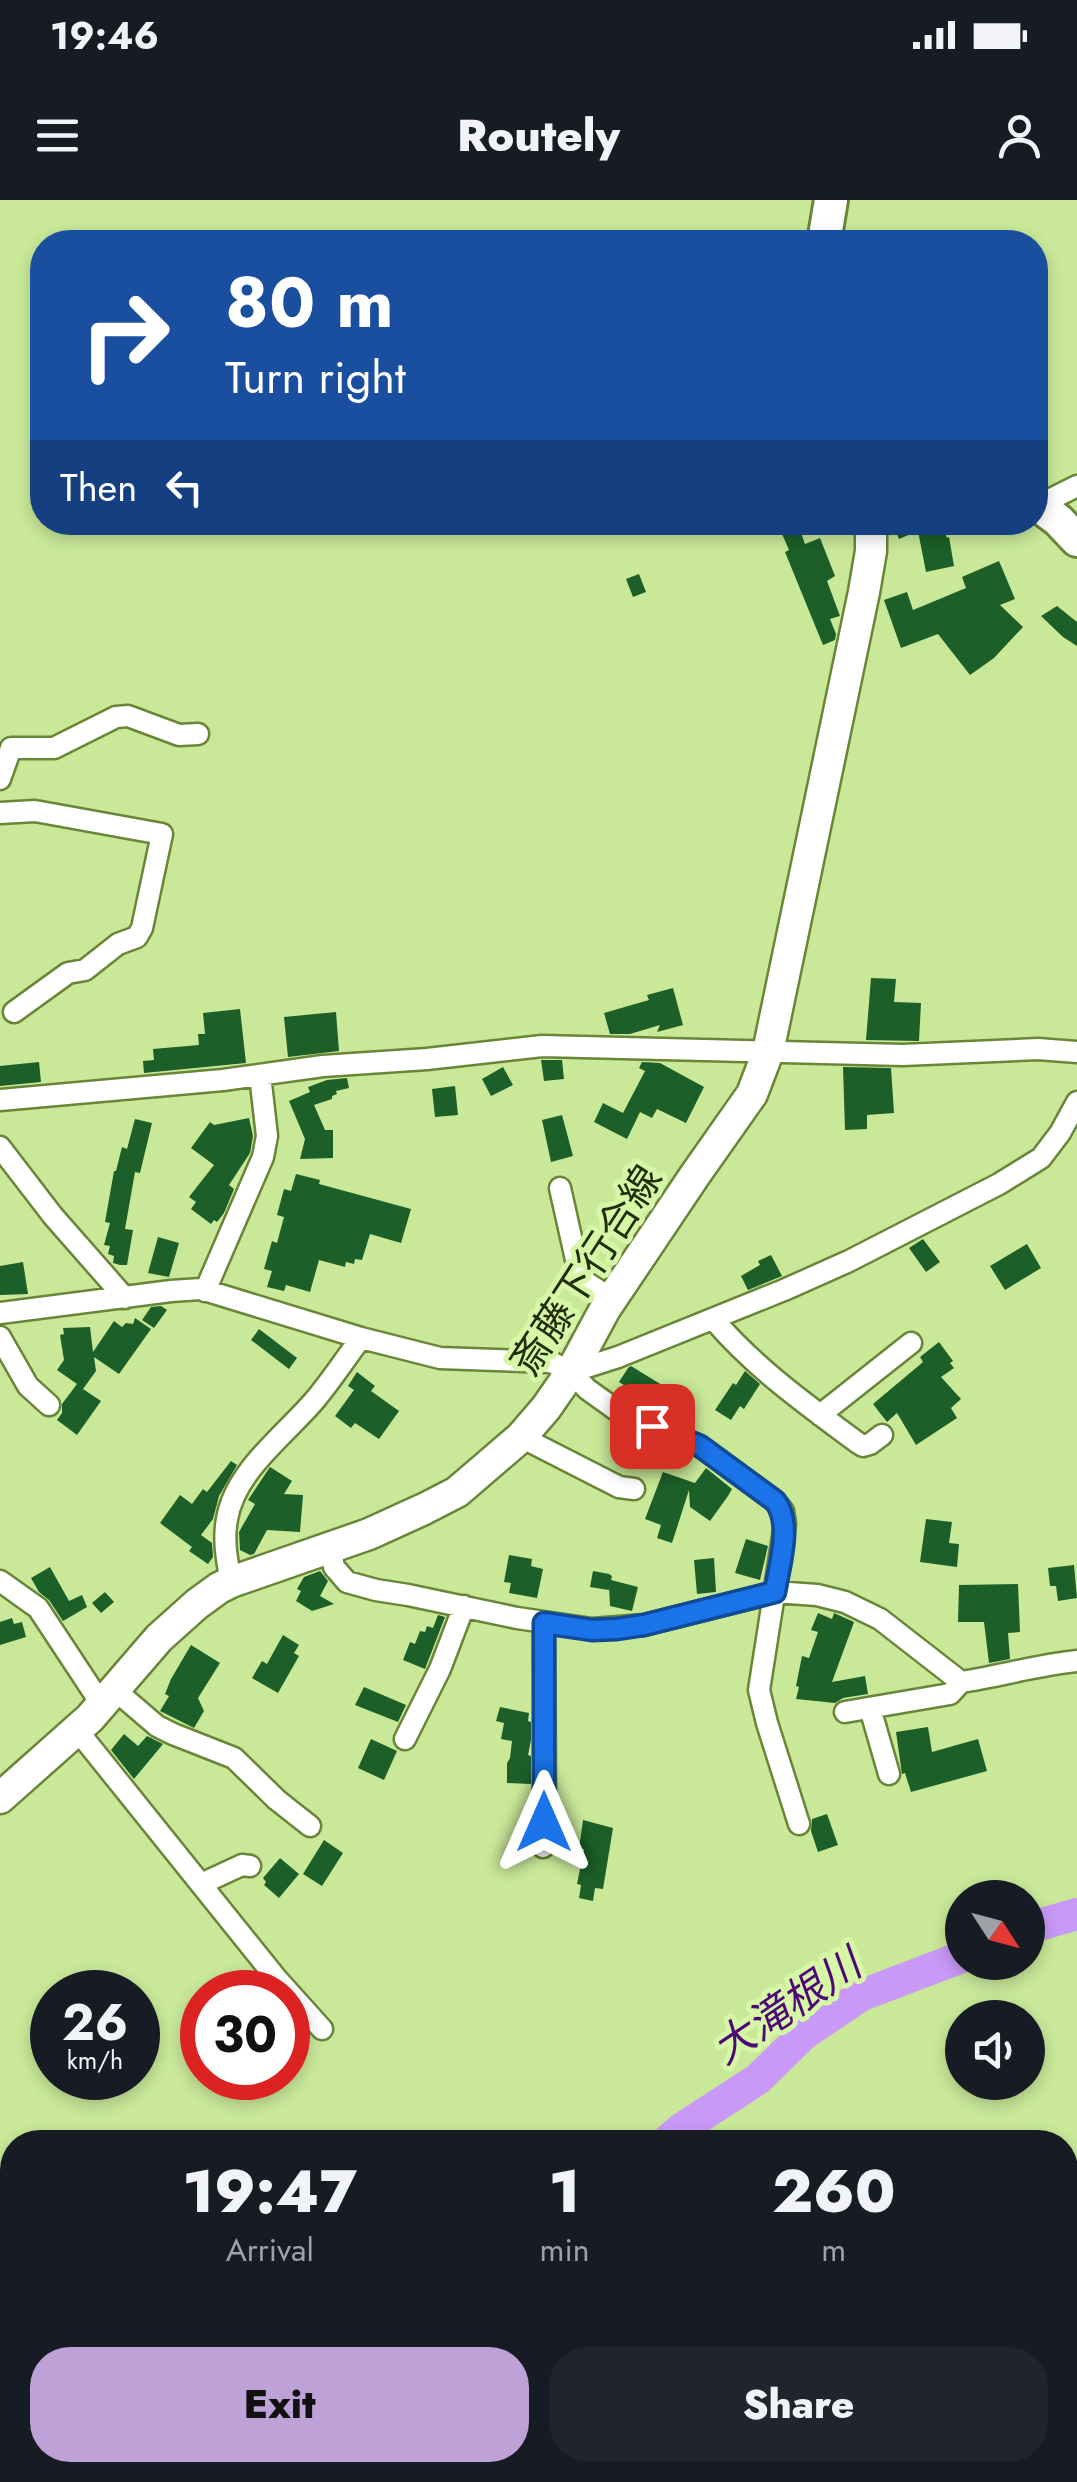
<!DOCTYPE html>
<html lang="en">
<head>
<meta charset="utf-8">
<style>
	:root { --surface:#171b24; --page:#20242c; --text:#f1f3f6; --muted:#9ea1a6; --accent:#bda1d7 }
	body { margin:0; font-family:Jost,"Noto Sans JP",sans-serif; background:var(--page); color:var(--text); height:100vh; display:flex; flex-direction:column; font-size:38px; white-space:nowrap }
	* { box-sizing:border-box; margin:0 }
	p { font-size:32px; color:var(--muted) }
	.icon { flex:none; width:55px; height:55px; fill:none; stroke:currentColor; stroke-width:2; stroke-linecap:round; stroke-linejoin:round }
	.map { position:relative; flex:1; overflow:hidden }
	.details { position:absolute; left:0px; top:1930px; width:1078px; height:352px; display:flex; flex-direction:column; background:var(--surface); border-radius:40px 40px 0 0; box-shadow:0 5px 15px #0003 }
	.details>* { flex:none }
	.top-card { position:absolute; left:30px; top:30px; width:1018px; height:305px; border-radius:40px; box-shadow:0 5px 15px #0003; background:#1a4fa0; color:#fff; overflow:hidden }
	.needle { width:65px; rotate:126deg }
	.fabs { position:absolute; left:945px; top:1680px; display:grid; gap:20px }
	.fabs a { display:grid; place-items:center; width:100px; height:100px; border-radius:50%; background:var(--surface); box-shadow:0 5px 15px #0003; font-size:50px }
	.speed { position:absolute; left:30px; top:1770px; display:flex; gap:20px; font-size:50px; font-weight:700; text-align:center }
	.speed>* { display:grid; place-content:center; width:130px; height:130px; border-radius:50%; background:var(--surface); box-shadow:0 5px 15px #0003; line-height:1 }
	.speed small { font-size:25px; font-weight:400 }
	.speed .limit { border:15px solid #d22; background:#fff; color:#111 }
	.pin { position:absolute; display:grid; place-items:center; width:85px; height:85px; color:#fff; margin:-42px; border-radius:20px; box-shadow:0 5px 15px #0006 }
	.me { position:absolute; width:110px; margin:-55px; rotate:0deg; stroke-linejoin:round; filter:drop-shadow(0 0 8px #0008) }
	.turn { display:flex; align-items:center; gap:35px; height:210px; padding:0 30px; font-size:45px }
	.turn .icon { width:130px; height:130px; stroke-width:2.5 }
	.turn b { display:block; font-size:70px; line-height:85px }
	.then { display:flex; align-items:center; height:95px; padding:0 30px; background:#0003; gap:20px; font-size:38px }
	.eta { display:flex; justify-content:space-evenly; align-items:center; height:170px; text-align:center }
	.eta b { font-size:60px; font-weight:800; line-height:70px }
	.action { display:flex; gap:20px; margin-top:auto; padding:20px 30px }
	.action a { flex:1; height:115px; border-radius:40px; background:var(--accent); color:#111; font-size:40px; font-weight:800; line-height:115px; text-align:center }
	.action a+a { background:var(--page); color:var(--text) }
	.status { display:flex; justify-content:space-between; align-items:center; height:70px; padding:0 50px; background:var(--surface); direction:ltr }
	.status svg { height:28px; fill:currentColor }
	header { display:flex; justify-content:space-between; align-items:center; height:130px; padding:0 30px; background:var(--surface); font-size:45px; font-weight:800 }
	.map>svg:first-child { display:block }
</style>
</head>
<body>
<div class="status"><b>19:46</b><svg viewBox="0 0 49 12"><path d="M0 12V9h3v3zM5 12V6h3v6zM10 12V3h3v9zM15 12V0h3v12zM26 1h20v11H26zM47 4h2v5h-2z"/></svg></div>
<header><svg class="icon" aria-label="menu" viewBox="0 0 24 24"><path d="M4 6h16M4 12h16M4 18h16"/></svg>Routely<svg class="icon" aria-label="person" viewBox="0 0 24 24"><circle cx="12" cy="8" r="4"/><path d="M4 21q1-7 8-7t8 7"/></svg></header>
<div class="map">
<svg width="1077" height="2282" viewBox="0 0 1077 2282">
	<rect width="100%" height="100%" fill="#c9e999"/>
	<g fill="none" stroke-linecap="round" stroke-linejoin="round">
		<path stroke="#c899f6" stroke-width="32" d="M 1028,1728 L 1077,1714
			M 666,1942 L 681,1929 L 758,1879 L 804,1834 L 862,1795 L 962,1757
			M 232,2270 L 233,2282"/>
	</g>
	<path fill="#1c5f28" d="M 892,322 L 941,322 L 947,338 L 949,337 L 954,366 L 926,372 L 918,331 L 899,339 Z
		M 799,327 L 805,344 L 820,338 L 835,376 L 827,381 L 840,416 L 830,419 L 836,434 L 835,440 L 823,445 L 785,352 L 789,350 L 782,334 Z
		M 999,361 L 1015,399 L 1000,405 L 1023,427 L 994,458 L 970,475 L 938,434 L 901,448 L 884,400 L 907,392 L 913,410 L 966,388 L 962,377 Z
		M 639,374 L 646,392 L 633,397 L 626,379 Z
		M 1057,406 L 1077,422 L 1077,446 L 1063,437 L 1041,416 Z
		M 871,778 L 896,779 L 894,802 L 921,803 L 919,841 L 866,840 Z
		M 673,788 L 683,825 L 657,832 L 660,825 L 630,834 L 610,834 L 604,813 L 649,800 L 647,795 Z
		M 240,809 L 246,863 L 144,873 L 143,861 L 154,860 L 153,849 L 199,845 L 198,834 L 205,834 L 203,813 Z
		M 336,812 L 339,851 L 288,857 L 284,817 Z
		M 541,860 L 562,860 L 564,879 L 544,881 Z
		M 39,862 L 41,882 L 0,886 L 0,866 Z
		M 642,862 L 660,863 L 704,887 L 686,923 L 657,909 L 652,918 L 640,912 L 627,939 L 594,922 L 603,903 L 623,913 L 645,871 L 639,868 Z
		M 503,867 L 513,885 L 491,896 L 482,879 Z
		M 843,867 L 891,868 L 894,913 L 867,915 L 867,929 L 845,930 Z
		M 347,878 L 349,888 L 336,891 L 337,894 L 332,896 L 332,899 L 314,905 L 325,930 L 333,930 L 333,958 L 300,959 L 305,939 L 289,901 L 310,892 L 308,887 L 327,880 Z
		M 455,886 L 458,915 L 435,917 L 432,889 Z
		M 562,915 L 573,956 L 551,962 L 542,920 Z
		M 249,918 L 253,936 L 250,953 L 229,985 L 234,989 L 224,1013 L 217,1022 L 214,1020 L 211,1024 L 191,1009 L 196,1002 L 189,997 L 214,965 L 191,948 L 210,922 L 214,925 Z
		M 135,919 L 152,923 L 140,973 L 135,972 L 125,1029 L 133,1030 L 127,1065 L 120,1065 L 113,1063 L 114,1056 L 108,1054 L 110,1046 L 104,1045 L 110,1023 L 105,1022 L 114,971 L 116,971 L 122,947 L 127,949 Z
		M 296,974 L 320,980 L 319,984 L 411,1009 L 401,1043 L 370,1034 L 362,1060 L 355,1059 L 354,1064 L 346,1062 L 345,1067 L 319,1060 L 310,1092 L 286,1085 L 284,1091 L 267,1087 L 272,1071 L 264,1069 L 272,1041 L 277,1043 L 284,1017 L 277,1015 L 284,989 L 291,991 Z
		M 158,1037 L 179,1043 L 169,1077 L 148,1073 Z
		M 923,1039 L 940,1062 L 926,1072 L 909,1048 Z
		M 1027,1044 L 1041,1068 L 1005,1090 L 990,1066 Z
		M 771,1055 L 782,1076 L 748,1090 L 741,1076 L 760,1065 L 758,1061 Z
		M 23,1062 L 28,1094 L 0,1095 L 0,1066 Z
		M 161,1106 L 167,1110 L 154,1128 L 142,1120 L 151,1107 Z
		M 135,1118 L 151,1129 L 119,1174 L 94,1157 L 96,1171 L 83,1189 L 101,1201 L 77,1235 L 57,1220 L 62,1213 L 62,1204 L 77,1184 L 57,1170 L 64,1160 L 60,1135 L 64,1134 L 63,1128 L 90,1127 L 93,1152 L 114,1121 L 122,1127 L 126,1123 L 133,1124 Z
		M 259,1129 L 297,1158 L 289,1169 L 251,1140 Z
		M 939,1142 L 953,1161 L 950,1163 L 954,1168 L 941,1177 L 961,1199 L 951,1208 L 957,1218 L 916,1245 L 897,1213 L 887,1222 L 873,1204 L 923,1162 L 920,1157 Z
		M 631,1166 L 670,1190 L 656,1213 L 634,1203 L 639,1195 L 619,1182 L 628,1168 Z
		M 745,1171 L 760,1184 L 744,1209 L 740,1206 L 731,1220 L 715,1210 L 733,1183 L 736,1185 Z
		M 357,1172 L 375,1186 L 371,1191 L 399,1211 L 379,1239 L 355,1223 L 351,1228 L 335,1216 L 354,1190 L 348,1186 Z
		M 231,1261 L 237,1265 L 219,1296 L 213,1319 L 201,1335 L 212,1343 L 213,1357 L 208,1364 L 189,1351 L 192,1347 L 160,1323 L 180,1295 L 192,1304 L 203,1289 L 207,1292 Z
		M 270,1267 L 292,1281 L 284,1294 L 303,1295 L 300,1332 L 267,1330 L 254,1354 L 250,1355 L 240,1350 L 239,1332 L 255,1304 L 248,1300 Z
		M 706,1268 L 732,1289 L 728,1296 L 710,1321 L 690,1307 L 689,1290 L 672,1343 L 657,1338 L 661,1325 L 645,1319 L 663,1272 L 695,1283 Z
		M 926,1319 L 952,1322 L 949,1343 L 959,1344 L 957,1367 L 920,1362 Z
		M 746,1339 L 768,1346 L 760,1380 L 735,1373 Z
		M 509,1355 L 532,1359 L 531,1366 L 543,1369 L 537,1398 L 509,1393 L 511,1383 L 504,1382 Z
		M 714,1358 L 716,1392 L 697,1394 L 694,1360 Z
		M 1074,1365 L 1077,1398 L 1058,1401 L 1056,1386 L 1050,1386 L 1048,1368 Z
		M 50,1367 L 69,1401 L 82,1395 L 87,1407 L 63,1421 L 49,1400 L 39,1392 L 31,1378 Z
		M 320,1371 L 328,1381 L 320,1396 L 334,1404 L 312,1411 L 296,1401 L 301,1391 L 297,1389 L 304,1377 Z
		M 593,1371 L 609,1374 L 612,1376 L 611,1380 L 638,1387 L 632,1411 L 610,1406 L 609,1386 L 609,1390 L 590,1387 Z
		M 1018,1384 L 1020,1432 L 1008,1433 L 1010,1459 L 989,1463 L 984,1422 L 958,1422 L 959,1385 Z
		M 105,1392 L 114,1402 L 101,1413 L 92,1403 Z
		M 818,1413 L 832,1419 L 834,1413 L 854,1422 L 832,1482 L 865,1476 L 868,1494 L 843,1498 L 835,1503 L 796,1499 L 799,1487 L 796,1486 L 802,1456 L 809,1458 L 818,1432 L 811,1430 Z
		M 438,1415 L 445,1417 L 425,1469 L 403,1460 L 410,1442 L 415,1444 L 420,1431 L 425,1432 L 427,1426 L 433,1428 Z
		M 12,1418 L 14,1424 L 22,1422 L 26,1437 L 0,1445 L 0,1422 Z
		M 283,1435 L 299,1445 L 294,1453 L 299,1456 L 278,1493 L 252,1478 L 262,1461 L 267,1464 Z
		M 191,1445 L 220,1463 L 198,1498 L 204,1511 L 194,1528 L 160,1511 L 169,1496 L 165,1494 L 171,1479 Z
		M 364,1487 L 406,1505 L 398,1522 L 355,1505 Z
		M 500,1507 L 529,1513 L 528,1521 L 531,1522 L 531,1540 L 528,1555 L 531,1556 L 531,1584 L 507,1583 L 507,1563 L 510,1558 L 512,1541 L 501,1539 L 504,1523 L 496,1521 Z
		M 928,1527 L 932,1552 L 978,1539 L 987,1571 L 911,1592 L 905,1573 L 902,1574 L 896,1532 Z
		M 124,1534 L 138,1546 L 147,1536 L 163,1544 L 134,1579 L 111,1550 Z
		M 371,1539 L 397,1551 L 384,1580 L 358,1568 Z
		M 827,1614 L 838,1645 L 818,1652 L 811,1631 L 812,1619 Z
		M 583,1620 L 613,1628 L 603,1689 L 595,1688 L 593,1701 L 579,1698 L 581,1685 L 577,1684 L 584,1649 L 579,1649 Z
		M 324,1640 L 343,1653 L 322,1686 L 303,1674 Z
		M 280,1658 L 299,1674 L 279,1698 L 264,1685 L 266,1682 L 263,1678 Z"/>
	<g fill="none" stroke-linecap="round" stroke-linejoin="round">
		<defs>
			<path id="minor" d="M 1039,305 L 1077,286
				M 0,579 L 11,548 L 54,548 L 116,517 L 128,516 L 179,535 L 198,534
				M 0,613 L 35,611 L 162,634 L 142,728 L 137,737 L 118,744 L 85,770 L 68,773 L 14,812
				M 0,900 L 223,880 L 323,866 L 427,859 L 542,846 L 903,855 L 1038,849 L 1077,852
				M 0,947 L 53,1016 L 125,1098
				M 560,988 L 579,1073 L 587,1083 L 612,1099
				M 205,1091 L 263,957 L 267,936 L 260,875
				M 0,1113 L 171,1091 L 201,1089 L 361,1138 L 440,1158 L 551,1162 L 571,1172 L 587,1189 L 619,1212 L 700,1246 L 775,1301 L 783,1311 L 785,1324 L 759,1490 L 767,1523 L 799,1624
				M 714,1120 C 756,1169 807,1205 858,1243 L 863,1246 L 870,1244 L 882,1235
				M 0,1137 L 28,1186 L 49,1205
				M 571,1172 L 618,1157 L 784,1090 L 849,1061 L 999,984 L 1041,958 L 1060,933 L 1077,902
				M 820,1215 L 911,1143
				M 521,1237 L 619,1287 L 634,1289
				M 330,1346 L 334,1367 L 347,1382 L 376,1390 L 408,1395 L 517,1418 L 592,1429 L 644,1425 L 775,1392 L 817,1395 L 845,1402 L 880,1419 L 961,1482 C 1000,1476 1038,1465 1077,1461
				M 0,1381 L 38,1408 L 102,1505
				M 231,1382 C 227,1361 223,1340 227,1319 C 235,1271 284,1236 314,1201 C 331,1181 345,1159 361,1138
				M 115,1490 L 157,1526 L 173,1534 L 234,1558 L 277,1600 L 310,1626
				M 870,1508 L 889,1574
				M 845,1512 L 950,1494 L 961,1482
				M 77,1530 L 277,1779 L 322,1829
				M 405,1539 L 440,1469 L 464,1406
				M 543,1647 L 545,1597 L 544,1423
				M 201,1684 L 242,1665 L 250,1666
				M 1065,2144 L 1077,2145"/>
			<path id="secondary" d="M 0,1598 L 90,1518 L 159,1438 L 197,1404 L 219,1388 L 231,1382 L 369,1334 L 424,1309 L 457,1292 L 521,1237 L 546,1208 L 571,1172 L 605,1109 L 695,975 L 752,894 L 768,852 L 864,392 L 871,351 L 871,322"/>
			<path id="primary" d="M 824,42 L 831,0
				M 1035,303 L 1058,320 L 1077,340"/>
		</defs>
		<use href="#minor" stroke="#698538" stroke-width="25"/>
		<use href="#secondary" stroke="#698538" stroke-width="35"/>
		<use href="#primary" stroke="#698538" stroke-width="38"/>
		<use href="#minor" stroke="#fff" stroke-width="20"/>
		<use href="#secondary" stroke="#fff" stroke-width="30"/>
		<use href="#primary" stroke="#fff" stroke-width="32"/>
	</g>
	<g fill="none" stroke-linecap="round" stroke-linejoin="round">
		<defs>
			<path id="route" d="M 544,1622 L 544,1423 L 592,1430 L 617,1429 L 644,1425 L 775,1392 C 779,1365 793,1324 775,1301 L 700,1246 L 652,1226"/>
		</defs>
		<use href="#route" stroke="#114b97" stroke-width="25"/>
		<use href="#route" stroke="#1a73e8" stroke-width="18"/>
	</g>
	<g text-anchor="middle" stroke-width="10" stroke-linejoin="round" paint-order="stroke">
		<g font-size="40" fill="#212d0d" stroke="#d6f7a6">
			<text transform="translate(586 1070) rotate(-57)" y="14">斎藤下行合線</text>
		</g>
		<g font-size="42" font-style="italic" fill="#4e0778" stroke="#d6f7a6">
			<text transform="translate(786 1806) rotate(-34)" y="15">大滝根川</text>
		</g>
	</g>
</svg>
<div class="fabs">
<a><svg class="needle" viewBox="-14 -14 28 28"><path d="M0-13l5 13h-10z" fill="#e53935"/><path d="M0 13l5-13h-10z" fill="#9ea1a6"/></svg></a>
<a><svg class="icon" aria-label="sound" viewBox="0 0 24 24"><path d="M4 9h4l5-4v14l-5-4H4zM17 9q2 3 0 6"/></svg></a>
</div>
<div class="speed"><div>26<small>km/h</small></div><div class="limit">30</div></div>
<div class="pin" style="left:652px;top:1226px;background:#d93025"><svg class="icon" aria-label="arrive" viewBox="0 0 24 24"><path d="M6 21V4h12l-3 4 3 4H6"/></svg></div>
<svg class="me" style="left:544px;top:1622px" viewBox="-20 -20 40 40"><path d="M0-17L14 15 0 8-14 15z" fill="#1a73e8" stroke="#fff" stroke-width="4"/></svg>
<div class="top-card">
<div class="turn"><svg class="icon" aria-label="right" viewBox="0 0 24 24"><path d="M7 20v-9h11M14 6l5 5-5 5"/></svg><div><b>80 m</b>Turn right</div></div>
<div class="then">Then<svg class="icon" aria-label="left" viewBox="0 0 24 24"><path d="M17 20v-9H6M10 6l-5 5 5 5"/></svg></div>
</div>
<section class="details">
<div class="eta">
<div><b>19:47</b><p>Arrival</p></div>
<div><b>1</b><p>min</p></div>
<div><b>260</b><p>m</p></div>
</div>
<div class="action"><a>Exit</a><a>Share</a></div>
</section>
</div>
</body>
</html>
